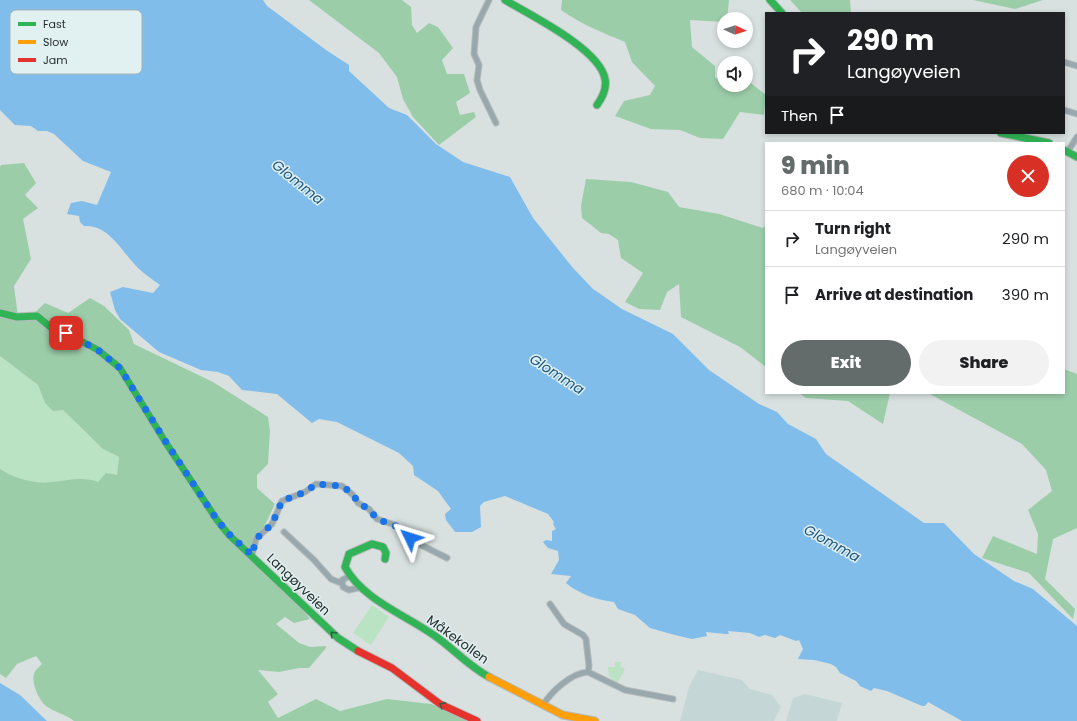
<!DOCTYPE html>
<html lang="en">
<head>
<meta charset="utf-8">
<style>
	:root { --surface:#fff; --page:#f2f2f2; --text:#202124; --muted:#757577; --line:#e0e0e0; --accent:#646b6b }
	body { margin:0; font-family:Poppins,sans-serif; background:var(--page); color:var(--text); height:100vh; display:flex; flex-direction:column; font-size:15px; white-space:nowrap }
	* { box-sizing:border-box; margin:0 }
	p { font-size:13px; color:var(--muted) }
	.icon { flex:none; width:22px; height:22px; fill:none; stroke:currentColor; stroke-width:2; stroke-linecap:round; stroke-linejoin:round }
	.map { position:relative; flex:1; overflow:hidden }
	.drawer { position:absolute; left:765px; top:142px; width:300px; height:252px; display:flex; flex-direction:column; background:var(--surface); border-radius:0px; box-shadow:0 2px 6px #0003 }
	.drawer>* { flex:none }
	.hud { position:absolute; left:765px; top:12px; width:300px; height:122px; border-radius:0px; box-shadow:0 2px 6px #0003; background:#202124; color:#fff; overflow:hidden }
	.needle { width:26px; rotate:94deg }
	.buttons { position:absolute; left:717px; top:12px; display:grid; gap:8px }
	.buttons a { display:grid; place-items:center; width:36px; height:36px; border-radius:50%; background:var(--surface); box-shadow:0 2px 6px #0003; font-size:20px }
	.pin { position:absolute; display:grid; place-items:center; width:34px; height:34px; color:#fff; margin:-17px; border-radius:8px; box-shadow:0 2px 6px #0006 }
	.me { position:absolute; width:44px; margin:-22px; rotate:311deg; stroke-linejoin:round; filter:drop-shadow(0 0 3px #0008) }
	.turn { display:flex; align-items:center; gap:14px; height:84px; padding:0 16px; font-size:18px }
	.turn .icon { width:52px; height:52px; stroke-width:2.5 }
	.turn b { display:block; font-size:28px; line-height:34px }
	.then { display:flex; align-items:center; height:38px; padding:0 16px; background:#0003; gap:8px; font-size:15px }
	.round { display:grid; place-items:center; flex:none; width:42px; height:42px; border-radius:21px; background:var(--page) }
	.headline { display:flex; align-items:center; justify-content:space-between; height:68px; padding:0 16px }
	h1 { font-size:24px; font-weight:800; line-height:30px; color:var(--accent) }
	.button { display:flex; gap:8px; margin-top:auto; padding:8px 16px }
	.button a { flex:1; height:46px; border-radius:24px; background:var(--accent); color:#fff; font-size:16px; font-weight:800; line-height:46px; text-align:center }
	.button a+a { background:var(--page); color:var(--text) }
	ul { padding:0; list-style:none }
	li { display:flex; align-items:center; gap:12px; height:56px; padding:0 16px; border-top:1px solid var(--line) }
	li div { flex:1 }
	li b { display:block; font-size:15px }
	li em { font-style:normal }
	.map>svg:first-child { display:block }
</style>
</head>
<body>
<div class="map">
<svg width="1077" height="721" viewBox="0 0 1077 721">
	<rect width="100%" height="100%" fill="#d8e0e0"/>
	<path fill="#c5d6d6" d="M 698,670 L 742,680 L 750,689 L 772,695 L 781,707 L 774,721 L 680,721 L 689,687 Z
		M 805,694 L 842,703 L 837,721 L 786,721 L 793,698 Z"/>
	<path fill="#bae3c4" d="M 0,356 L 38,385 L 45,403 L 63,410 L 103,449 L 119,457 L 117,475 L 98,482 C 83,477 66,481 51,482 C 35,484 13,478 0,469 Z
		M 372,605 L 389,617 L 371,645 L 353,633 Z
		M 615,662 L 622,662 L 620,666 L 625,669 L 617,683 L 609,676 L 608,667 L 615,667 Z"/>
	<path fill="#9ccda9" d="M 309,0 L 402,0 L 411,7 L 412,25 L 417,33 L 429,23 L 438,27 L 453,48 L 442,60 L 447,74 L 464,74 L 470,93 L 456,102 L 460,115 L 474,112 L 476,117 L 439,145 L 413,117 L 403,99 L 397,77 L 379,53 Z
		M 562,0 L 729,0 L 727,19 L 724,19 L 724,22 L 690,20 L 692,47 L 715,66 L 715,78 L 724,79 L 724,85 L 746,85 L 747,80 L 766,95 L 764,115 L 740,112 L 723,139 L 700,138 L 680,130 L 651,129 L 615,116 L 624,101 L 650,95 L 655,86 L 632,62 L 625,42 C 603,33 581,24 561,10 Z
		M 790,0 L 850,0 L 851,13 L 802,13 Z
		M 973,0 L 1043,0 L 1015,9 Z
		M 24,163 L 36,183 L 25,195 L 38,208 L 23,219 L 31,259 L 14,286 L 18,317 L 31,316 L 45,303 L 68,313 L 90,298 L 104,306 L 129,330 L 134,344 L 213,382 L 268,417 L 270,431 L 268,464 L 257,475 L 257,488 L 275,504 L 256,544 L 254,561 L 299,605 L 310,619 L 294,623 L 285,617 L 276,624 L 299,643 L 310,647 L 326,646 L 326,648 L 309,668 L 299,668 L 279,672 L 258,670 L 278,694 L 268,702 L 278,718 L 316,699 L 340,711 L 387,699 L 431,704 L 472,721 L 74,721 C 65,714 54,712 46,706 C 39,701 31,682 34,674 C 35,670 39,667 42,664 L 36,656 L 17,664 L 6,678 L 0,674 L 0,469 C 13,478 35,484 51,482 C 66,481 83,476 98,482 L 106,473 L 117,475 L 119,457 L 103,449 L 63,410 L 53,411 L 45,403 L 38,385 L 0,356 L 0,167 L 1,165 Z
		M 586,179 L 631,182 L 668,192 L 679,207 L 719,214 L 763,228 L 766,225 L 766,367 L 740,347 L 681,317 L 679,284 L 667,292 L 660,310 L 639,309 L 625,302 L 643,273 L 621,258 L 618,240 L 609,234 L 601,233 L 582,218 L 581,206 Z
		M 1064,369 L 1077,374 L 1077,528 L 1053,539 L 1045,579 L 1075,609 L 1073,619 L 1029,573 L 982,558 L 993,536 L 1037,554 L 1038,534 L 1028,510 L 1052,491 L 1046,470 L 1022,444 L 928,393 L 1064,393 Z
		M 799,393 L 890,393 L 883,424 L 848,401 L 806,398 Z"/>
	<path fill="#80bdea" d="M 0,0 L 263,0 L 267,6 L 326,50 L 349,65 L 349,71 L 389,108 L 407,115 L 436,144 L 463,162 L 510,177 L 533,218 L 573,268 L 593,289 L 622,309 L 673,334 L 709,370 L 759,404 L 777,412 L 788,424 L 816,439 L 826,454 L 924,523 L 944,523 L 974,554 L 1014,581 L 1033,589 L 1077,626 L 1077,721 L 962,721 L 928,702 L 925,706 L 922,706 L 887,691 L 874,688 L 871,691 L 860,686 L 856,681 L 840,673 L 836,667 L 831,664 L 814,660 L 798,659 L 803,649 L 799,640 L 796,641 L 780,635 L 775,638 L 765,635 L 759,637 L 750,633 L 728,631 L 729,634 L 725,634 L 706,632 L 707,636 L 692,639 L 671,634 L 650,628 L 635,615 L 618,609 L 614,602 C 597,600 579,594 566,583 L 571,576 L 551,574 L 559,560 L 558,551 L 548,548 L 543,542 L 546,540 L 552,541 L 552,531 L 556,529 L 553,524 L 554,522 L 548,514 L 505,496 L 484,502 L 480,506 L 481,527 L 472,532 L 455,532 L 446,520 L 445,514 L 451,509 L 438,491 L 414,475 L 413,466 L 399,453 L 337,422 L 319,419 L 312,423 L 277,394 L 242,390 L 229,376 L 218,372 L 201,370 L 159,352 L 120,319 L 115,310 L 110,292 L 123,287 L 153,293 L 160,285 C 152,279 144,274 138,268 C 122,252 109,224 84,226 L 80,222 L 79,216 L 67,214 L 71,203 L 82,201 L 97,205 L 111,172 L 83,161 L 54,134 L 47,131 L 38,131 L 31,126 L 15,125 L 0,110 Z
		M 0,683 L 20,695 L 47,721 L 0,721 Z"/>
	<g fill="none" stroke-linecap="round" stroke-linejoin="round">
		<defs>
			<path id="street" d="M 489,0 L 476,27 L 474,54 L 479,65 L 477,80 L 480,90 L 496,123
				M 1064,62 L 1077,66
				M 1064,110 L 1077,114
				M 1068,151 L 1077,137
				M 284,532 L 314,560 L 331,579 L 341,583
				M 252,555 L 256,539 L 272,524 L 282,501 L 305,492 L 316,484 L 342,486 L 353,495 L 358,503 L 369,509 L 377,519 L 395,525 L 417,543 L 447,558
				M 350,576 L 342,580 L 343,587 L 349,590 L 362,587
				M 550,604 L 564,624 L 583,635 L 586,639 L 589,666 L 588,672
				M 588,672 L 625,690 L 673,699
				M 543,705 C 551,692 571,673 588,672"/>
			<path id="fast" d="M 505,0 C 530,15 600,49 605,79 C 607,88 602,98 597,105
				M 770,0 L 782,13
				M 1001,133 L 1049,143
				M 1064,150 L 1077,157
				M 0,313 L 17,317 L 37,316 L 54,330 L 66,333 L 98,350 L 120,368 L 166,443 L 217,520 L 229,535 L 338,638 L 358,651
				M 385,559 L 386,553 L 383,547 L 372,544 L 349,554 L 345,567 C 363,600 406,615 435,636 C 454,649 467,665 489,677"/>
			<path id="slow" d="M 489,677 L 563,715 L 595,721"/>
			<path id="jam" d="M 358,651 L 392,668 L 440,704 L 477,721"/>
		</defs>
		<use href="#street" stroke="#b5bbbb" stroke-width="7"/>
		<use href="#fast" stroke="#b5bbbb" stroke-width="9"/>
		<use href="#slow" stroke="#b5bbbb" stroke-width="9"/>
		<use href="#jam" stroke="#b5bbbb" stroke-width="9"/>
		<use href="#street" stroke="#98a8ac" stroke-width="5"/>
		<use href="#fast" stroke="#30b455" stroke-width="7"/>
		<use href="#slow" stroke="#ff9f0a" stroke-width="7"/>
		<use href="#jam" stroke="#e5322d" stroke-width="7"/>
	</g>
	<defs><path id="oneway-chevron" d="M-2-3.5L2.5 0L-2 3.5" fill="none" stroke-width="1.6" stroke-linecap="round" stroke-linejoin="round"/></defs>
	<g stroke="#2a623c">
		<use href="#oneway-chevron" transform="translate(333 634) rotate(-135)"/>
		<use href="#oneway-chevron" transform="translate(442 705) rotate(-149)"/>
	</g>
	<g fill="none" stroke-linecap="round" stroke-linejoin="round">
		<path stroke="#1a73e8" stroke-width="7" stroke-dasharray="0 12.6" d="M 66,333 L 98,350 L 120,368 L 166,442 L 217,520 L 230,535 L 252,555 L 256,539 L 272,524 L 282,501 L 305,492 L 316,484 L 342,486 L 353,494 L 358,503 L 369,509 L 377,519 L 398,527 L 410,538"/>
	</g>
	<g text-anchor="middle" stroke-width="3" stroke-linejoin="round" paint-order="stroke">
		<g font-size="13" fill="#262c2c" stroke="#e1f0f0">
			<text transform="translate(299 584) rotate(44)" y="5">Langøyveien</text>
			<text transform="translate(458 639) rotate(36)" y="5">Måkekollen</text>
		</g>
		<g font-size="14" font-style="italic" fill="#1a5680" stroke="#e1f0f0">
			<text transform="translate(298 182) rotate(39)" y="5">Glomma</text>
			<text transform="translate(557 374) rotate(33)" y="5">Glomma</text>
			<text transform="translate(832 543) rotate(29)" y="5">Glomma</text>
		</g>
	</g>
	<rect x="10" y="10" width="132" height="64" rx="6" fill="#e1f0f0" stroke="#a9b5b5" stroke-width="1"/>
	<rect x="18" y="22" width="18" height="4" fill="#30b455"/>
	<rect x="18" y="40" width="18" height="4" fill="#ff9f0a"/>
	<rect x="18" y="58" width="18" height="4" fill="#e5322d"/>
	<g font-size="11" fill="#262c2c">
		<text x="43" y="28">Fast</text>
		<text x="43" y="46">Slow</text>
		<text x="43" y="64">Jam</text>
	</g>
</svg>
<div class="buttons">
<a><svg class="needle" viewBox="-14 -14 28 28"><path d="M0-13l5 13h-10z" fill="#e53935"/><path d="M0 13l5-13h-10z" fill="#757577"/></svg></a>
<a><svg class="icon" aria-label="sound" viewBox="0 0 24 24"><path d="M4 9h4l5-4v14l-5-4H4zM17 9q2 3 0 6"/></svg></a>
</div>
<div class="pin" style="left:66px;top:333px;background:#d93025"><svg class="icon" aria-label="arrive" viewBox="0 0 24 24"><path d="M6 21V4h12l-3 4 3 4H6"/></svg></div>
<svg class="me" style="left:410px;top:538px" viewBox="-20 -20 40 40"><path d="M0-17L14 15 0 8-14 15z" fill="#1a73e8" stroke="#fff" stroke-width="4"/></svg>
<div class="hud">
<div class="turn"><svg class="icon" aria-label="right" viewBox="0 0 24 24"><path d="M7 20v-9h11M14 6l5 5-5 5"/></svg><div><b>290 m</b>Langøyveien</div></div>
<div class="then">Then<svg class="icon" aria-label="arrive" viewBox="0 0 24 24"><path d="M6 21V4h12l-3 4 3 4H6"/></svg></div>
</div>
<section class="drawer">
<div class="headline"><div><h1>9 min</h1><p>680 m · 10:04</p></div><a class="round" style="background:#d93025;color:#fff"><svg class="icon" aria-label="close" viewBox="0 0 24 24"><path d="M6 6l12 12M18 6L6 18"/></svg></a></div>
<ul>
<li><svg class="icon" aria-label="right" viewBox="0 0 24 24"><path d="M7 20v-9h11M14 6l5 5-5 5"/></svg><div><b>Turn right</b><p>Langøyveien</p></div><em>290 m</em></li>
<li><svg class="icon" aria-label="arrive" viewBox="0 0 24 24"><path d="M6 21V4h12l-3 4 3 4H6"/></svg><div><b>Arrive at destination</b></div><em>390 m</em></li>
</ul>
<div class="button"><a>Exit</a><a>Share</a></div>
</section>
</div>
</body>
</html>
